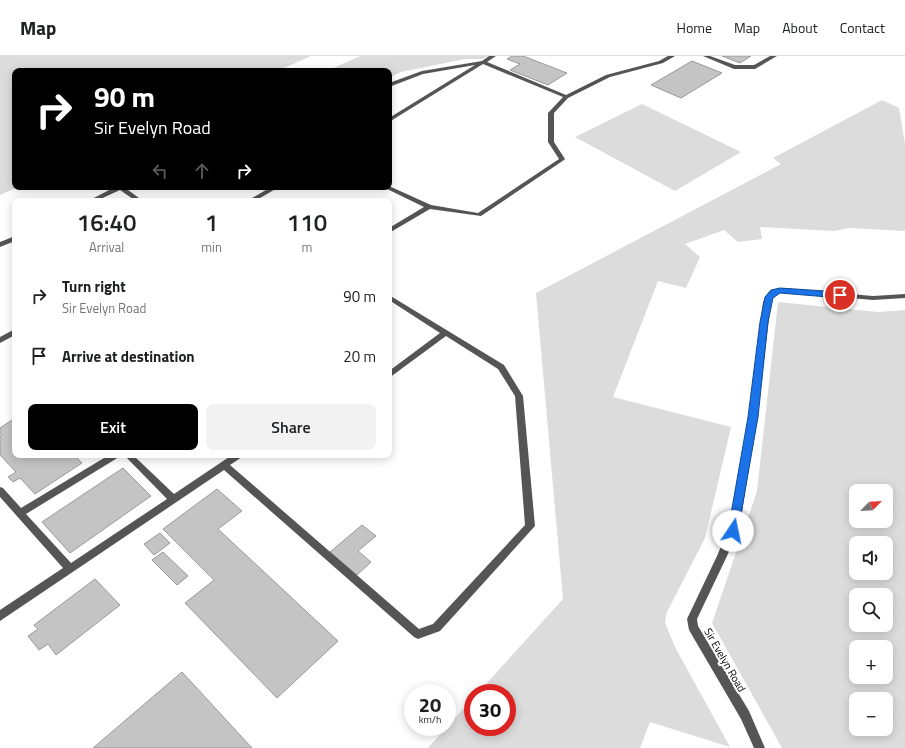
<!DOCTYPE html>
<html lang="en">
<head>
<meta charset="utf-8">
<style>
	:root { --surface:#fff; --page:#f2f2f2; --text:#202124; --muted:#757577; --line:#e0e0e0; --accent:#000 }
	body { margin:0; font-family:"Titillium Web",sans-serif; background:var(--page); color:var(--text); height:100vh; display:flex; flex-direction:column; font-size:15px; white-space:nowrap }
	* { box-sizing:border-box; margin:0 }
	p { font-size:13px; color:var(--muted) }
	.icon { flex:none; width:22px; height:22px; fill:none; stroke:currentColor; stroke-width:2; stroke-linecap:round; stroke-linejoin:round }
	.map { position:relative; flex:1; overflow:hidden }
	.sheet { position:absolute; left:12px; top:142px; width:380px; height:260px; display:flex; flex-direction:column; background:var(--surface); border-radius:8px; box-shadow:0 2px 10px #0003 }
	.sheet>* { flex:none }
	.top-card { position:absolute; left:12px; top:12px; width:380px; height:122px; border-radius:8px; box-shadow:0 2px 10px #0003; background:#000; color:#fff; overflow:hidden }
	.needle { width:26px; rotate:66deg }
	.tools { position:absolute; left:849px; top:428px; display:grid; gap:8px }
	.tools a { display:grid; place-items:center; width:44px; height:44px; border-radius:8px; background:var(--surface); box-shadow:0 2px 10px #0003; font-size:20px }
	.speed { position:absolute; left:404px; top:628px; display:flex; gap:8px; font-size:20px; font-weight:700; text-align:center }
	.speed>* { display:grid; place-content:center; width:52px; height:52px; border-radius:50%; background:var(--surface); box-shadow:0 2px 10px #0003; line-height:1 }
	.speed small { font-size:10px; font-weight:400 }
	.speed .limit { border:6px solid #d22; background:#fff; color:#111 }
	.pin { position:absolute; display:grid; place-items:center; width:34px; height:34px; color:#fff; margin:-17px; border:2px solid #fff; border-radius:50%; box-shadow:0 1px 4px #0007 }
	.me { position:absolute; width:44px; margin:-22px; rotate:11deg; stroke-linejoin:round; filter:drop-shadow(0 0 3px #0008) }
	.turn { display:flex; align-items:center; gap:14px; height:84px; padding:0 16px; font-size:18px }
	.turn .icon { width:52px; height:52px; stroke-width:2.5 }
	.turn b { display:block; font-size:28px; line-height:34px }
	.lanes { display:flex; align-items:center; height:38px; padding:0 16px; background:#0003; justify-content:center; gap:20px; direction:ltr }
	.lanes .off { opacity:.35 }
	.eta { display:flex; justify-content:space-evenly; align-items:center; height:68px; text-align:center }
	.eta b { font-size:24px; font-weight:600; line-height:28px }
	.button { display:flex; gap:8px; margin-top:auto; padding:8px 16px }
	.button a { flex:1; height:46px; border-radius:8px; background:var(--accent); color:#fff; font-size:16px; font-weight:600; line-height:46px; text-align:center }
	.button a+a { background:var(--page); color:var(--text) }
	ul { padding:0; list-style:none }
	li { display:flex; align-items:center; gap:12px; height:60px; padding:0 16px }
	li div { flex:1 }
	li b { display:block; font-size:15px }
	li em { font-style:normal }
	header { display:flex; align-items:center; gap:24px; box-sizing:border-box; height:56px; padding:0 20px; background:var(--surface); border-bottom:1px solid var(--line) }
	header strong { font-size:19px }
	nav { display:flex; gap:22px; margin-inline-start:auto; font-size:14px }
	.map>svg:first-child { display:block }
</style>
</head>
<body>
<header>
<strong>Map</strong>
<nav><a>Home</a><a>Map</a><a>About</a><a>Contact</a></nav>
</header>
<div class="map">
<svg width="905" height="692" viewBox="0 0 905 692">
	<rect width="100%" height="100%" fill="#fff"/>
	<path fill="#dcdcdc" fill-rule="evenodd" d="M 0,0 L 311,0 L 277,15 L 15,15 L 15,131 L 18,131 L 0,139 Z
		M 360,0 L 488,0 L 482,3 L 465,3 L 401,16 L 389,22 L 389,15 L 327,15 Z
		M 882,44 L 899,52 L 905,88 L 905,175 L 849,172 L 834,175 L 760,171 L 762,183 L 738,186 L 724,174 L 685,188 L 700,201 L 686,232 L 658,225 L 613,341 L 731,371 L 705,482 L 667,556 L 665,567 L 675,591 L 730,691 L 650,666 L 640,692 L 428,692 L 473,642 L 473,671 L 507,671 L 507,637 L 478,637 L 563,543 L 536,237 L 781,108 L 773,102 Z
		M 642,48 L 741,96 L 675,135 L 575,81 Z
		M 778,246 L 878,256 L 905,254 L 905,692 L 782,692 L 712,567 L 757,435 ZM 856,435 L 886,435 L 886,465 L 856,465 ZM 856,487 L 886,487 L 886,517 L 856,517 ZM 856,539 L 886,539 L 886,569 L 856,569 ZM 856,591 L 886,591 L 886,621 L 856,621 ZM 856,643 L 886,643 L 886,673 L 856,673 Z"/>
	<path fill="#c4c4c4" stroke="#999" d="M 512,0 L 523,0 L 567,17 L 548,29 L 510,14 L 520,8 L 507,3 Z
		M 722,0 L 751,0 L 740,7 Z
		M 692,5 L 722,17 L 681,42 L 651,29 Z
		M 15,362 L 15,399 L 74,399 L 82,407 L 35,438 L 20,422 L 13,426 L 8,421 L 16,416 L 0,399 L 0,380 L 2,379 L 0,377 L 0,372 Z
		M 123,412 L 151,440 L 70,497 L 42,466 Z
		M 217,433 L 242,455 L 218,473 L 338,585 L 277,642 L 185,547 L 214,524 L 163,473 Z
		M 362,469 L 376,480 L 358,495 L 371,506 L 357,519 L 330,496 Z
		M 160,477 L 170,487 L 154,499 L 144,488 Z
		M 163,496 L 188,520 L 177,529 L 152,504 Z
		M 95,523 L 120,549 L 56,599 L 48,588 L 39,594 L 28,580 L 38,573 L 34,569 Z
		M 182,616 L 252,692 L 93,692 Z"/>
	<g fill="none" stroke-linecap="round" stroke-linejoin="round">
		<path fill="#555" fill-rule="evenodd" d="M 489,0 L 496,0 L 487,6 L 566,39 L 606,19 L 659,5 L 668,0 L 675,0 L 663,7 L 610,21 L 568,42 L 554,57 L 554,86 L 565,103 L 564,104 L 481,160 L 430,153 L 389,177 L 389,172 L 424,151 L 383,131 L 389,130 L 431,149 L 478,157 L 559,103 L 548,86 L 548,57 L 563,41 L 483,8 L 389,66 L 389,62 L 475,9 L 423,18 L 389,31 L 389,27 L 422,15 L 482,5 Z
			M 703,0 L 710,0 L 735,9 L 754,9 L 770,0 L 777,0 L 755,13 L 734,13 Z
			M 115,131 L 124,131 L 143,145 L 136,145 L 120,134 L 96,145 L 88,145 Z
			M 271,131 L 279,131 L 255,145 L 247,145 Z
			M 15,180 L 15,185 L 0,191 L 0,186 Z
			M 389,239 L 504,309 L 523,340 L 535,470 L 440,575 L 418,583 L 414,581 L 224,414 L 0,565 L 0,554 L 63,512 L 0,441 L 0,431 L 3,432 L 21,452 L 109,399 L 120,399 L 119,401 L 26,458 L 71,507 L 167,443 L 124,399 L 133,399 L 174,438 L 232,399 L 243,399 L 242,401 L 230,409 L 419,573 L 433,568 L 525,469 L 515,340 L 498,313 L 446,280 L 389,322 L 389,315 L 440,277 L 389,244 Z
			M 15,273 L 15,279 L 0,287 L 0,281 Z"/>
		<path fill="#555" fill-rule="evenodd" d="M 781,232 L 873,240 L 905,238 L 905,242 L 873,244 L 782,236 L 774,240 L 771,246 L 757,361 L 740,469 L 727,500 L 697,563 L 698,570 L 749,655 L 765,692 L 754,692 L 741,663 L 689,574 L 687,563 L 717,500 L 730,469 L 749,361 L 763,246 L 769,236 Z"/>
	</g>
	<path fill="#1a73e8" stroke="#114b97" d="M 780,232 L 840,236 L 844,239 L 840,242 L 780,237 L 773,242 L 768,266 L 758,361 L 738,475 L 736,478 L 733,480 L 729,478 L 728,475 L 748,361 L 760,266 L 765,241 L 771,234 Z"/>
	<g text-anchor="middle" stroke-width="4" stroke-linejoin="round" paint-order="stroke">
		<g font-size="11" fill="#000" stroke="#fff">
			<text transform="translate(725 604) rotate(60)" y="4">Sir Evelyn Road</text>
		</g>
	</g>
</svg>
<div class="tools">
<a><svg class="needle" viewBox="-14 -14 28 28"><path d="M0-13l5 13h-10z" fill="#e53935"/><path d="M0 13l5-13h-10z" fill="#757577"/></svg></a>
<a><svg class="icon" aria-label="sound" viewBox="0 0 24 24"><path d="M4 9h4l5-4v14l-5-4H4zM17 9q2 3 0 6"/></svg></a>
<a><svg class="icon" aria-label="search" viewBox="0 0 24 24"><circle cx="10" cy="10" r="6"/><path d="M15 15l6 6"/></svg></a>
<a>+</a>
<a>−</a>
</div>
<div class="speed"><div>20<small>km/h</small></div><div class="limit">30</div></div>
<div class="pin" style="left:840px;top:239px;background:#d93025"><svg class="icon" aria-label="arrive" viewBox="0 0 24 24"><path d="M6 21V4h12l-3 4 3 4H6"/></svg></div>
<svg class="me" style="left:733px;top:475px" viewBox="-20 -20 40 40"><circle r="19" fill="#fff"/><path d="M0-13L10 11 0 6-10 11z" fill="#1a73e8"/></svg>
<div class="top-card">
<div class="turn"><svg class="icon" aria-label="right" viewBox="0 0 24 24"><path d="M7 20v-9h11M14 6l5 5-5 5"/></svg><div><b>90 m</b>Sir Evelyn Road</div></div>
<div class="lanes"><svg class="icon off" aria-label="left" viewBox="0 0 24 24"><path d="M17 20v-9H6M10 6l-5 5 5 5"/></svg><svg class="icon off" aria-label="ahead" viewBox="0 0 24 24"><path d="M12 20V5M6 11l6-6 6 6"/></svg><svg class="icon" aria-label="right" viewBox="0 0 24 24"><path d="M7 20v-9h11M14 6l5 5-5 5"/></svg></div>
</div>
<section class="sheet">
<div class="eta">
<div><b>16:40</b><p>Arrival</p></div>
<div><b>1</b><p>min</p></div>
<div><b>110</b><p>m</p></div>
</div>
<ul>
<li><svg class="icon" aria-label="right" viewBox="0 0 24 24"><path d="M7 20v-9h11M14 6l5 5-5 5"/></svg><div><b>Turn right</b><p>Sir Evelyn Road</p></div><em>90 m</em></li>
<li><svg class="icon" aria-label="arrive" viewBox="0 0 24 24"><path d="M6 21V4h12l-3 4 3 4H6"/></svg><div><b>Arrive at destination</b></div><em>20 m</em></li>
</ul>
<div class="button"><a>Exit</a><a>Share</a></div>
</section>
</div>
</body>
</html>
